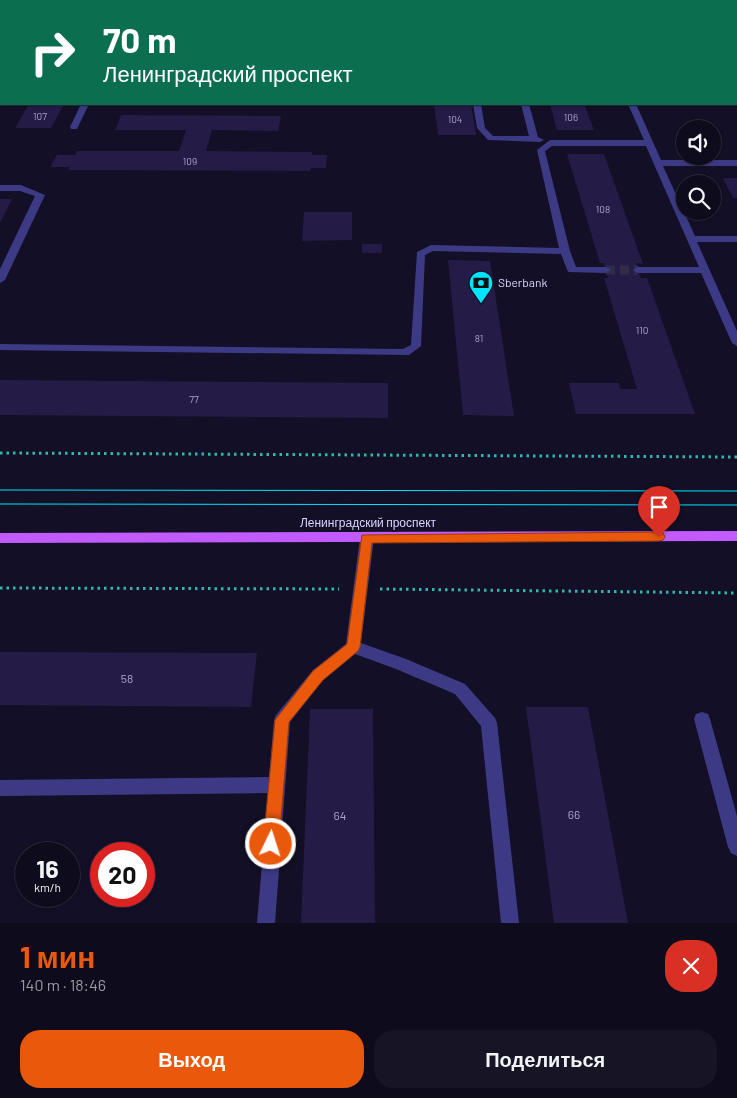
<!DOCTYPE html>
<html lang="ru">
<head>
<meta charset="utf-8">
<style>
	:root { --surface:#0e0b1c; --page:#171425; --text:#f1f3f6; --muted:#9b9ba3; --line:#2e2b3b; --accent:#ea580c }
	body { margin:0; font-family:Barlow,sans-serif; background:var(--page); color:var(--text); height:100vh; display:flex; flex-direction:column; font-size:19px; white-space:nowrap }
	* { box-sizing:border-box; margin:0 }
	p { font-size:16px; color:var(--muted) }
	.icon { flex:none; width:28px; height:28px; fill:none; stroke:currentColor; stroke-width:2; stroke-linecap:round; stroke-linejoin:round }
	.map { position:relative; height:923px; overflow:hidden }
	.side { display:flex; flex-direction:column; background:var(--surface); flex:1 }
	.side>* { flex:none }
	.guide { position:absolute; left:0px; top:0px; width:738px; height:105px; box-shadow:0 1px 4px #0004,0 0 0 1px var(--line); background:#0b6e4f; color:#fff; overflow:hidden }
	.buttons { position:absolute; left:676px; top:120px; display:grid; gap:10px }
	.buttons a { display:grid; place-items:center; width:45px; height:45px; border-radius:50%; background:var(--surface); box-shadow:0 1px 4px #0004,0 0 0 1px var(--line); font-size:25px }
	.speed { position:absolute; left:15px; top:842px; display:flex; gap:10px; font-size:25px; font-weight:700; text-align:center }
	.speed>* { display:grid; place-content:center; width:65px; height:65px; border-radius:50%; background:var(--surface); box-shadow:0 1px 4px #0004,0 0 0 1px var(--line); line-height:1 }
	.speed small { font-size:12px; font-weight:400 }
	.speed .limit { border:8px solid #d22; background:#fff; color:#111 }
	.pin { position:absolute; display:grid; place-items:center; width:42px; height:42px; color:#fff; margin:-51px -21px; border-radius:50% 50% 50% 0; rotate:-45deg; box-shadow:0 0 5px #0007 }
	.pin .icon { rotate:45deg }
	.me { position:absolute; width:55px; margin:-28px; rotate:4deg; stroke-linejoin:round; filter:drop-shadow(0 0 4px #0008) }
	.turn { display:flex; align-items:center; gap:18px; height:105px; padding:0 20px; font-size:22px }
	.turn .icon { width:65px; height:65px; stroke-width:2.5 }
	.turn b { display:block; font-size:35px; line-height:42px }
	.round { display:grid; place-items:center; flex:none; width:52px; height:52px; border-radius:20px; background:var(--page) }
	.summary { display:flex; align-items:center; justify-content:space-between; height:85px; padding:0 20px }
	h1 { font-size:30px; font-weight:700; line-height:38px; color:var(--accent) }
	.primary-button { display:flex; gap:10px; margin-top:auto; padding:10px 20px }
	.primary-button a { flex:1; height:58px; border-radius:20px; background:var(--accent); color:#fff; font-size:20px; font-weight:700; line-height:58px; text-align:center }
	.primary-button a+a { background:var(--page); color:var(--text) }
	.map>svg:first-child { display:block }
</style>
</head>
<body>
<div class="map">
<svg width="737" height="923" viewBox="0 0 737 923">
	<rect width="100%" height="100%" fill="#130f26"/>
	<path fill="#241b47" d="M 29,104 L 64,104 L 51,128 L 15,128 Z
		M 434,104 L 471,104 L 476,135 L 438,135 Z
		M 550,104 L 584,104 L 594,130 L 557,130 Z
		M 121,115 L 281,116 L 278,131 L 212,130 L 206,151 L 312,152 L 312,155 L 327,155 L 326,168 L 311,168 L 310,171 L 68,170 L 70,167 L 50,167 L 57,155 L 75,155 L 77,151 L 179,151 L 186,130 L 115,130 Z
		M 567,154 L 604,154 L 643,264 L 636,263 L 638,270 L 641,278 L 647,278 L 695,414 L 576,414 L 569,383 L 619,383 L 620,389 L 637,389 L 604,278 L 608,278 L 604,263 L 600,263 Z
		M 723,178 L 737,178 L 737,198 L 733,198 Z
		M 0,199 L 12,199 L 0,223 Z
		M 304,212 L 352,212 L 352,240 L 302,241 Z
		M 362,244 L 382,244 L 382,253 L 362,253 Z
		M 448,260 L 490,261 L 514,416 L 463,415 Z
		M 0,380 L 388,383 L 388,418 L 0,415 Z
		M 0,652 L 257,653 L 251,707 L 0,705 Z
		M 526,707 L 588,707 L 628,923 L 554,923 Z
		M 310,709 L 373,709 L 375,923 L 301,923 Z"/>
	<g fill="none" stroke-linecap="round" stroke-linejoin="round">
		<path stroke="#312d47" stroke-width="9" stroke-dasharray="9 5" stroke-linecap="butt" d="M 606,270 L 638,270"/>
		<path stroke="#2fb8b0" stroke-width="3" stroke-dasharray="2.5 4" stroke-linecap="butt" d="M 0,453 L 737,457
			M 0,588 L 339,589
			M 380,589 L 737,593"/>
		<path fill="#3d3a85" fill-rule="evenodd" d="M 458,0 L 464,0 L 464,1 L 458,1 Z
			M 495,0 L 501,0 L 501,1 L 495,1 Z
			M 584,0 L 590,0 L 590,1 L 584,1 Z
			M 722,0 L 729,0 L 729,1 L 723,1 Z
			M 736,13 L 737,13 L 737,17 L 736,17 Z
			M 81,104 L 89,104 L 77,129 L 71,129 L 70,127 Z
			M 473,104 L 481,104 L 485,128 L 493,136 L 529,136 L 521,104 L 529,104 L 538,137 L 544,140 L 540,142 L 488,140 L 477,128 Z
			M 628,104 L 636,104 L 661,160 L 737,160 L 737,166 L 663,166 L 695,236 L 737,236 L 737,242 L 697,242 L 737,331 L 737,346 L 732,343 L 701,273 L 638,273 L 633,270 L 638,267 L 699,267 L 646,146 L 552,146 L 545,151 L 570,251 L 576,267 L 606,267 L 611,270 L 606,273 L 568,272 L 561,254 L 433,251 L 425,255 L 421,346 L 409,355 L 0,350 L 0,344 L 403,349 L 411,345 L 417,252 L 431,245 L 559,248 L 537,150 L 550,140 L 644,140 Z
			M 0,185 L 21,185 L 45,195 L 5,280 L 0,283 L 0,269 L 35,196 L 20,191 L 0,191 Z
			M 367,533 L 372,534 L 374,538 L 361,643 L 406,659 L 465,684 L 495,718 L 497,723 L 519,923 L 501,923 L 481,726 L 455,694 L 396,669 L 355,654 L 323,680 L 290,722 L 275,923 L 257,923 L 268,793 L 0,796 L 0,780 L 269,777 L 274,720 L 276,715 L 313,670 L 346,644 L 360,538 L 362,534 Z
			M 702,712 L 708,714 L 710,719 L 737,816 L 737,856 L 731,853 L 728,847 L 694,719 L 696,714 Z"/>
		<path fill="#c25bff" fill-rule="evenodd" d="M 737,531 L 737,541 L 0,543 L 0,533 Z"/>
		<path stroke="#00e5ff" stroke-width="1" d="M 0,490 L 737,491
			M 0,504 L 737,505"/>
	</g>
	<path fill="#ea580c" stroke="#983908" d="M 659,532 L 663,533 L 665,537 L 663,540 L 659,541 L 372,543 L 360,647 L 358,651 L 323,680 L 289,722 L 279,844 L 277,850 L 271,852 L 265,850 L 263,844 L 275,720 L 313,671 L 347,644 L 362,535 Z"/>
	<defs>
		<symbol id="bank-pin" viewBox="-11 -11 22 30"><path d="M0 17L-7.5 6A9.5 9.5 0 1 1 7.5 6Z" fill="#00e5ff" stroke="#130f26"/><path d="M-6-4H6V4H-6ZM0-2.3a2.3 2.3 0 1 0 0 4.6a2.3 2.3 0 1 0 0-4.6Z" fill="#111"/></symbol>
	</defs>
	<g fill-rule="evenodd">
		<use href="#bank-pin" x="467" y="269" width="28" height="38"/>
	</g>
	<g text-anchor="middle" stroke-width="4" stroke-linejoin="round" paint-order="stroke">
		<g font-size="10" fill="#aca6d1">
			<text x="40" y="120">107</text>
			<text x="571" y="121">106</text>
			<text x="455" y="123">104</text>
			<text x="190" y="165">109</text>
			<text x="603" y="213">108</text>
			<text x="642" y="334">110</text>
			<text x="479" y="342">81</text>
			<text x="194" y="403">77</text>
		</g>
		<g font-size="12" fill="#d9d4ff" stroke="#130f26" text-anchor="start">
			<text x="498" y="287">Sberbank</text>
		</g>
		<g font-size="12" fill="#d9d4ff" stroke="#130f26">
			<text x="368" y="527">Ленинградский проспект</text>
		</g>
		<g font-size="12" fill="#aca6d1">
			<text x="127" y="683">58</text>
			<text x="574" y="819">66</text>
			<text x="340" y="820">64</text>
		</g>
	</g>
</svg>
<div class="buttons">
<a><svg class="icon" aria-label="sound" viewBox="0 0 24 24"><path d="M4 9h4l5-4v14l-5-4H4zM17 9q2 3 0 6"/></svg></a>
<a><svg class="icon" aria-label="search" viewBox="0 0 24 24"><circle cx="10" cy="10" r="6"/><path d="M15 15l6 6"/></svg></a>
</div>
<div class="speed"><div>16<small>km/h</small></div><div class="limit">20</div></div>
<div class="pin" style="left:659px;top:537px;background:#d93025"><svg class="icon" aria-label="arrive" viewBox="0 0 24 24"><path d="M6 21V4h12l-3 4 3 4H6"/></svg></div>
<svg class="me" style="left:271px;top:844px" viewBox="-20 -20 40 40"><circle r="17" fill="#ea580c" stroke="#fff" stroke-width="3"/><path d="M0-11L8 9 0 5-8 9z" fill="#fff"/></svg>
<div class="guide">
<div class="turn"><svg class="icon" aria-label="right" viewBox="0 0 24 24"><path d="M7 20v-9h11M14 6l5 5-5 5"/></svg><div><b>70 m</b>Ленинградский проспект</div></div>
</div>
</div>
<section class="side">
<div class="summary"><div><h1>1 мин</h1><p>140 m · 18:46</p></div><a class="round" style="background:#d93025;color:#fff"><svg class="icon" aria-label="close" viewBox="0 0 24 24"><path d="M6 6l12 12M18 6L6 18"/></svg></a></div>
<div class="primary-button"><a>Выход</a><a>Поделиться</a></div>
</section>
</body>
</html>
